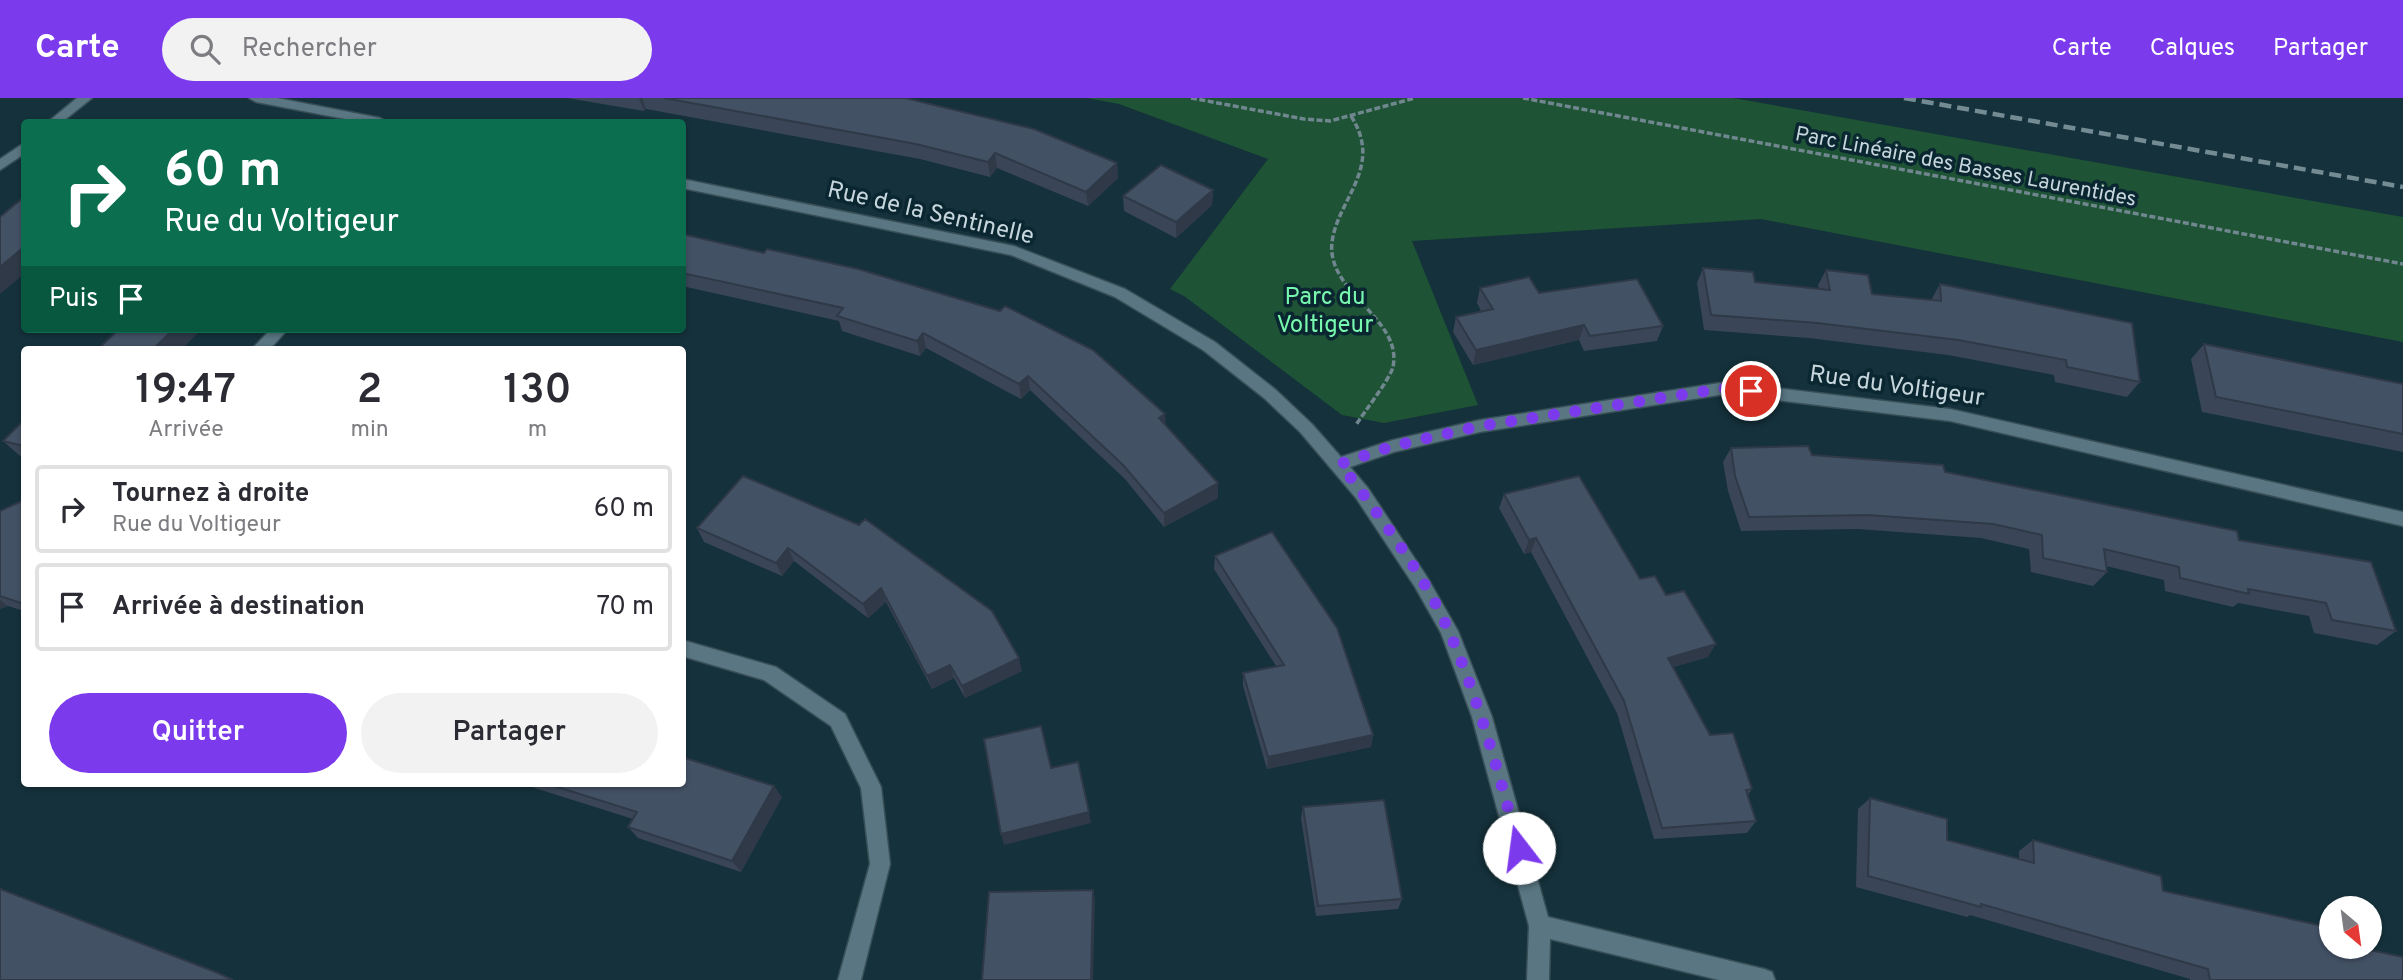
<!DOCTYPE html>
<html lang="fr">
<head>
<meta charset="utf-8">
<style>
	:root { --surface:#fff; --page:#f2f2f3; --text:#2b2b33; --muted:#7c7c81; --line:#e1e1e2; --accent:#7c3aed }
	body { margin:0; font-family:Overpass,sans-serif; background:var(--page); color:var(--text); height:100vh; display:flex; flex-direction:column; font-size:26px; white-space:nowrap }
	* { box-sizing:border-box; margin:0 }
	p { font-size:23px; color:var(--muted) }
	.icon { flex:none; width:38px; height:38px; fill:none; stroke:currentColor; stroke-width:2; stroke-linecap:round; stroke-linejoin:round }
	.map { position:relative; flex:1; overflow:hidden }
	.side { position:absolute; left:21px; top:248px; width:665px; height:441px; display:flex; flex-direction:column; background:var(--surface); border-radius:7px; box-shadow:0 2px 5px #0004 }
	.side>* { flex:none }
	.hud { position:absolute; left:21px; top:21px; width:665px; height:214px; border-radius:7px; box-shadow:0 2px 5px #0004; background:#0b6e4f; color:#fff; overflow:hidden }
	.needle { width:46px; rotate:151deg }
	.fabs { position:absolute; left:2319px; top:798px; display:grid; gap:14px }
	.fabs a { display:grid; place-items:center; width:63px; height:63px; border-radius:50%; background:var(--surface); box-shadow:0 2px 5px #0004; font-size:35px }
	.pin { position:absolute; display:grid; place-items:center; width:60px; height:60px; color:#fff; margin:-30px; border:4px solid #fff; border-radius:50%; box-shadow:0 2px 7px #0007 }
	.me { position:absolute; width:77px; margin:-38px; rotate:345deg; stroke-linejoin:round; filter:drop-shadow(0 0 5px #0008) }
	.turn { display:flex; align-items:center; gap:24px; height:147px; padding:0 28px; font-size:32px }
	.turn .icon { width:91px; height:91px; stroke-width:2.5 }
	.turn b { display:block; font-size:49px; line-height:60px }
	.then { display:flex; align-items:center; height:66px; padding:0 28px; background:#0003; gap:14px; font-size:26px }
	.eta { display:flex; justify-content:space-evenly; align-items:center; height:119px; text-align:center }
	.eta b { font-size:42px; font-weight:600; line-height:49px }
	.action { display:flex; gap:14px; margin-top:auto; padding:14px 28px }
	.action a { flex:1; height:80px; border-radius:42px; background:var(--accent); color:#fff; font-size:28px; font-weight:600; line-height:80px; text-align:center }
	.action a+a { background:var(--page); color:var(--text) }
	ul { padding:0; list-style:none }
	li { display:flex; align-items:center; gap:21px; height:88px; margin:0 14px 10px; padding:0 14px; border:4px solid var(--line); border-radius:7px }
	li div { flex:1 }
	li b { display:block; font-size:26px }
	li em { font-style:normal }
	header { display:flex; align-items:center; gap:42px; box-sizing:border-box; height:98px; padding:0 35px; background:var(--accent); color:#fff }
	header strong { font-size:33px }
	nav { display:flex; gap:38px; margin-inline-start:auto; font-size:24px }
	.search { width:490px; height:63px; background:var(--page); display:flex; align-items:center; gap:18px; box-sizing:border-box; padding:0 24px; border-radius:38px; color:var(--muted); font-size:26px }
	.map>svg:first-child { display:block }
</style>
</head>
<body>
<header>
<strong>Carte</strong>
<div class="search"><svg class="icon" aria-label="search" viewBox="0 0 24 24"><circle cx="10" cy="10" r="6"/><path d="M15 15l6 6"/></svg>Rechercher</div>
<nav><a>Carte</a><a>Calques</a><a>Partager</a></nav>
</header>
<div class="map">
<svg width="2403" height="882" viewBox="0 0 2403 882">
	<rect width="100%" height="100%" fill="#15313b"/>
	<path fill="#1e5335" d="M 1087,0 L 1733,0 L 2403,119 L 2403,244 L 1761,121 L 1412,143 L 1478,307 L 1384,325 L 1342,317 L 1184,198 L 1170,191 L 1268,61 L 1119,6 Z"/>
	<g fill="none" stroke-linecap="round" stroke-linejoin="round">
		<defs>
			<path id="street" d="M 77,0 L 92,0 L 62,24 L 48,24 Z
				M 249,0 L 277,0 L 380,20 L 387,24 L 361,24 L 256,4 Z
				M 24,45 L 24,56 L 0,72 L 0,61 Z
				M 682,81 L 1014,148 L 1125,191 L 1215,244 L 1276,292 L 1312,326 L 1341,359 L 1393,342 L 1480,322 L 1726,284 L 1950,311 L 2403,414 L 2403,428 L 1950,323 L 1726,296 L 1480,334 L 1394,354 L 1350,369 L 1368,390 L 1427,479 L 1458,533 L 1492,619 L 1548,819 L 1764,871 L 1772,874 L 1775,882 L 1719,882 L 1550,841 L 1549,882 L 1527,882 L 1529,828 L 1472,619 L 1441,535 L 1415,489 L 1356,400 L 1300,334 L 1264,300 L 1203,252 L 1115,199 L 1011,157 L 682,90 Z
				M 271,231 L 288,231 L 269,252 L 251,252 Z
				M 682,542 L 776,569 L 845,616 L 881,689 L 890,766 L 861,882 L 838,882 L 870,766 L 861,690 L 831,628 L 764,582 L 682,558 Z"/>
		</defs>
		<use href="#street" stroke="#374e56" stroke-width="3"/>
		<path stroke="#71878f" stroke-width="3.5" stroke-dasharray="6 2.5" stroke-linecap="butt" d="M 1191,0 L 1304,21 L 1330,23 L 1415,0
			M 1523,0 L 2403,166
			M 1351,18 C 1384,69 1338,100 1332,144 C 1326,195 1403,220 1393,269 C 1390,281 1364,314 1356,327"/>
		<use href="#street" fill="#597682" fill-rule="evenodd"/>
		<path stroke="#758b93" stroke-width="4.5" stroke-dasharray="12 6" stroke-linecap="butt" d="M 1904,0 L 2403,89"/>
	</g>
	<path fill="#3a4657" d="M 567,0 L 905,0 L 1117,65 L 1118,80 L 1088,108 L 997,70 L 990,79 L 920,61 L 646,11 L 644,13 Z
		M 1213,92 L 1212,107 L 1176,140 L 1124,113 L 1123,98 Z
		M 682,136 L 1166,327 L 1218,385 L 1218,400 L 1164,429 L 1125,381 L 1030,292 L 1021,301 L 926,250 L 920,258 L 842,233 L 839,223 L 682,188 Z
		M 1703,170 L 1755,184 L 1819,191 L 1818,187 L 1826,172 L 1872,196 L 1931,202 L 1940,186 L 2140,284 L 2127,299 L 2055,284 L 2054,277 L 1948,257 L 1809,240 L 1704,232 L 1697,185 Z
		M 1480,190 L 1539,195 L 1663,228 L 1657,243 L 1584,253 L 1579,242 L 1473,267 L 1453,234 L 1456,219 L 1481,213 L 1477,205 Z
		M 2204,246 L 2403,286 L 2403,354 L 2202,314 L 2191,261 Z
		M 24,322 L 24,359 L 20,358 L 3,343 Z
		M 1731,350 L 1812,357 L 1945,374 L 2239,442 L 2396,533 L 2377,547 L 2314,535 L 2309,518 L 2238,505 L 2233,509 L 2165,493 L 2164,482 L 2106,468 L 2107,474 L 2093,488 L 2031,474 L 2029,451 L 1981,440 L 1858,431 L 1741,433 L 1728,393 L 1723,364 Z
		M 743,378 L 1022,573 L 965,600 L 954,580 L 932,591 L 886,504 L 868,520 L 794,463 L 782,478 L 704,444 L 697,430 Z
		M 1504,396 L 1666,497 L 1708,559 L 1673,569 L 1710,637 L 1752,691 L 1748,697 L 1756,723 L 1747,735 L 1654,741 L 1617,615 L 1531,454 L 1524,456 L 1499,410 Z
		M 24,402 L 24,513 L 8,508 L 0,511 L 0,413 Z
		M 1215,458 L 1373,637 L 1371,649 L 1267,671 L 1243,588 L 1243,575 L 1276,568 L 1214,471 Z
		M 522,686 L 682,686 L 782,699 L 741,774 L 638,740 L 628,729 L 633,721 Z
		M 1870,700 L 1947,742 L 2019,761 L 2019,753 L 2033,742 L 2163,793 L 2326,842 L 2403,882 L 2190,882 L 2190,881 L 1970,817 L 1967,819 L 1856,789 L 1858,711 Z
		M 1303,709 L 1402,801 L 1398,811 L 1316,818 L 1301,720 Z"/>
	<path fill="#2f3947" d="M 639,0 L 642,0 L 646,11 L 644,13 Z
		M 995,55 L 997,70 L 990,79 L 988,64 Z
		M 1117,65 L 1118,80 L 1088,108 L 1086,94 Z
		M 1213,92 L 1212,107 L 1176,140 L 1176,124 Z
		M 24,149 L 24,176 L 0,196 L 0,169 Z
		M 1584,227 L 1579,242 L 1473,267 L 1476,252 Z
		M 174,231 L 202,231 L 181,252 L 152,252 Z
		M 923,235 L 926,250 L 920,258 L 917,243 Z
		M 1028,278 L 1030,292 L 1021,301 L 1019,286 Z
		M 1165,316 L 1166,330 L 1159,320 Z
		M 1218,385 L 1218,400 L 1164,429 L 1164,415 Z
		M 1536,440 L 1531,454 L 1524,456 L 1529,442 Z
		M 788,450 L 794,463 L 782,478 L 776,465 Z
		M 881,490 L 886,504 L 868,520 L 863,506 Z
		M 0,502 L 8,508 L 0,511 Z
		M 1716,546 L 1708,559 L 1660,573 L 1668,560 Z
		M 1019,560 L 1022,573 L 965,600 L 962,588 Z
		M 950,567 L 954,580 L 932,591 L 927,578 Z
		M 1373,637 L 1371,649 L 1267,671 L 1268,659 Z
		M 774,688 L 782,699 L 741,774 L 732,763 Z
		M 1089,714 L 1091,725 L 1004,747 L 1001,736 Z
		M 1093,792 L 1095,802 L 1093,882 L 1091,882 Z"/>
	<path fill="#435165" stroke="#2f3947" stroke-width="2" d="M 664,0 L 905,0 L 1034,31 L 1117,65 L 1086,94 L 995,55 L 988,64 L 916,46 Z
		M 1161,67 L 1213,92 L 1176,124 L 1123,98 Z
		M 24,99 L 24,149 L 0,169 L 0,119 Z
		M 682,136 L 764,155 L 767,151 L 858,171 L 1000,213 L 1005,208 L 1093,252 L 1165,316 L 1159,320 L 1218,385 L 1164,415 L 1123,367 L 1028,278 L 1019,286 L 923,235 L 917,243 L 837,218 L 843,210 L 682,175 Z
		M 1703,170 L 1753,174 L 1755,184 L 1830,192 L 1826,172 L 1868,177 L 1872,196 L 1941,203 L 1940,186 L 2132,225 L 2140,284 L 2067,269 L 2066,262 L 1958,242 L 1817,225 L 1711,217 Z
		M 1529,179 L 1539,195 L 1637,181 L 1663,228 L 1590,238 L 1584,227 L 1476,252 L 1456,219 L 1493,211 L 1480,190 Z
		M 119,231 L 174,231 L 152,252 L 97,252 Z
		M 2204,246 L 2403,286 L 2403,336 L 2216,299 Z
		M 24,322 L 24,348 L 3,343 Z
		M 1808,348 L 1812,357 L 1943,367 L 1945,374 L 2237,433 L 2239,442 L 2371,464 L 2396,533 L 2332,522 L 2326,505 L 2248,491 L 2249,496 L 2180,480 L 2179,469 L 2104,451 L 2107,474 L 2043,460 L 2042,437 L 1993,426 L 1868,417 L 1749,419 L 1735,378 L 1731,350 Z
		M 743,378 L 859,427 L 865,421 L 992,513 L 1019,560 L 962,588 L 950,567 L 927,578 L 881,490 L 863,506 L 788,450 L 776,465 L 697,430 Z
		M 1579,378 L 1640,481 L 1655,478 L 1666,497 L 1684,493 L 1716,546 L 1668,560 L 1710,637 L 1733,635 L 1752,691 L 1746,692 L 1756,723 L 1662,730 L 1624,603 L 1536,440 L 1529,442 L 1504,396 Z
		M 24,402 L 24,506 L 0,498 L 0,413 Z
		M 1272,434 L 1337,530 L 1373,637 L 1268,659 L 1243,575 L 1284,567 L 1215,458 Z
		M 1041,628 L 1051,670 L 1078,664 L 1089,714 L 1001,736 L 984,641 Z
		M 682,659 L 774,688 L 732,763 L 628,729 L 637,714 L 548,686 L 682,686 Z
		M 1870,700 L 1947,721 L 1947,742 L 2034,765 L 2033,742 L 2161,778 L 2163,793 L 2323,828 L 2326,842 L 2331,843 L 2331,849 L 2356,849 L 2403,859 L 2403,882 L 2210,882 L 2208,871 L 1981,806 L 1981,809 L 1868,778 Z
		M 1384,702 L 1402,801 L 1318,808 L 1303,709 Z
		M 0,791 L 218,875 L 233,882 L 0,882 Z
		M 1093,792 L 1091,882 L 982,882 L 989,794 Z"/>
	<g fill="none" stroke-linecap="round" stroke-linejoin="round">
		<path stroke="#7c3aed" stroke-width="12" stroke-dasharray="0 21.6" d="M 1519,750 C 1499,677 1480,605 1450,536 C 1426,479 1378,415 1340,366 L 1393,348 L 1480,328 L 1726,290 L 1751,293"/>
	</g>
	<g text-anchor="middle" stroke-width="7" stroke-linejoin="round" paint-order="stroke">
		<g font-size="21" fill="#c6d6dc" stroke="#0a2731">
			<text transform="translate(1966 68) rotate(11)" y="7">Parc Linéaire des Basses Laurentides</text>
		</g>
		<g font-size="24" fill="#c6d6dc" stroke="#0a2731">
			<text transform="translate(931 114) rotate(13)" y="8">Rue de la Sentinelle</text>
			<text transform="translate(1897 287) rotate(8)" y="8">Rue du Voltigeur</text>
		</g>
		<g font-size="24" fill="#78f8ae" stroke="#0a2731">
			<text x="1325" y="206">Parc du<tspan x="1325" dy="28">Voltigeur</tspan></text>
		</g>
	</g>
</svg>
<div class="fabs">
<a><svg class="needle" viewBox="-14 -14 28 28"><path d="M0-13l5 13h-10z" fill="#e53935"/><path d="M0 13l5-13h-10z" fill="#7c7c81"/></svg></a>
</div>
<div class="pin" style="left:1751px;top:293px;background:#d93025"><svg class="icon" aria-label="arrive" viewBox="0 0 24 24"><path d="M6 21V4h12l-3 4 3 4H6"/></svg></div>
<svg class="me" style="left:1519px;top:750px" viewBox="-20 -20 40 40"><circle r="19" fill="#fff"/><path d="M0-13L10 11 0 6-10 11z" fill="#7c3aed"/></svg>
<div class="hud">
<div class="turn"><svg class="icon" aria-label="right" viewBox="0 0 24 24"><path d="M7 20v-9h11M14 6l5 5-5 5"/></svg><div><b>60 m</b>Rue du Voltigeur</div></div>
<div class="then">Puis<svg class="icon" aria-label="arrive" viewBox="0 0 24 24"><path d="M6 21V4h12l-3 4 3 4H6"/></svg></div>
</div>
<section class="side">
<div class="eta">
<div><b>19:47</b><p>Arrivée</p></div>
<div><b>2</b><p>min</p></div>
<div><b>130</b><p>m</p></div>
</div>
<ul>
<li><svg class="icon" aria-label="right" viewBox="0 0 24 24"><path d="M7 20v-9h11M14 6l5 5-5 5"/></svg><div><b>Tournez à droite</b><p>Rue du Voltigeur</p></div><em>60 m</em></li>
<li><svg class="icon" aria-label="arrive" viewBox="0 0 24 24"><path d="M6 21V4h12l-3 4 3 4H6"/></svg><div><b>Arrivée à destination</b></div><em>70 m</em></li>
</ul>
<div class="action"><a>Quitter</a><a>Partager</a></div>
</section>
</div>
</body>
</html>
